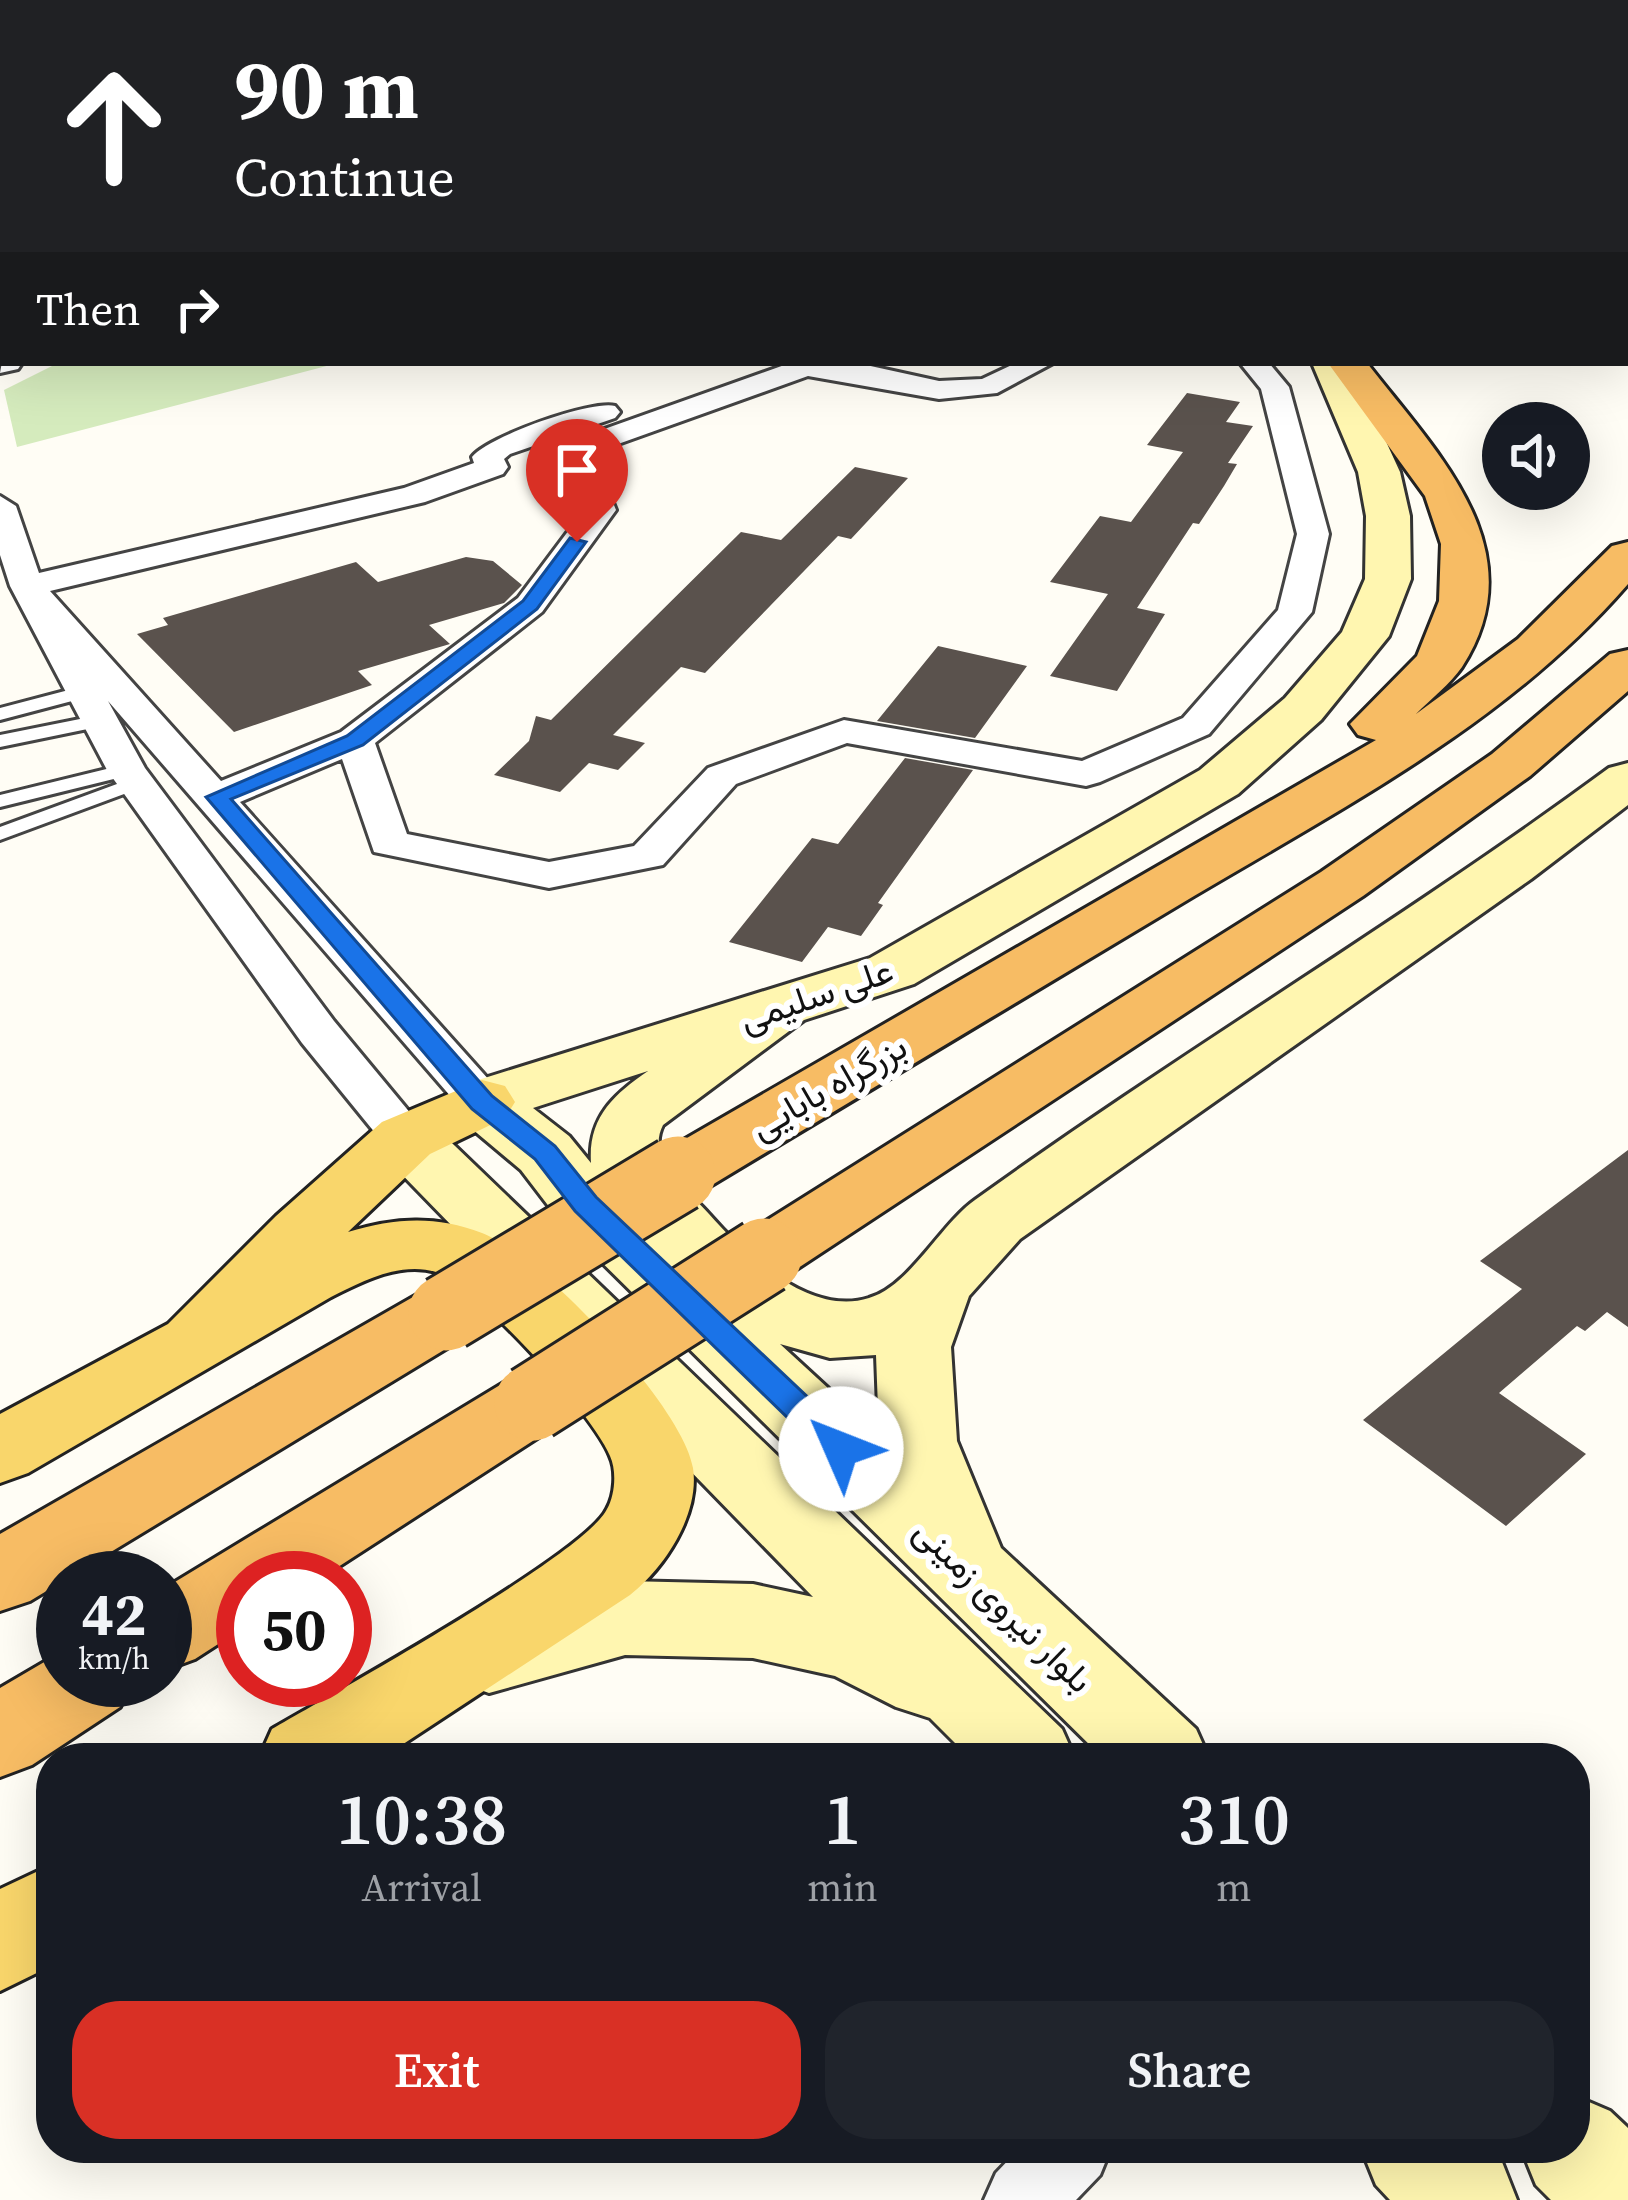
<!DOCTYPE html>
<html lang="en">
<head>
<meta charset="utf-8">
<style>
	:root { --surface:#171b24; --page:#20242c; --text:#f1f3f6; --muted:#9ea1a6; --accent:#d93025 }
	body { margin:0; font-family:"Source Serif 4",Vazirmatn,serif; background:var(--page); color:var(--text); height:100vh; display:flex; flex-direction:column; font-size:45px; white-space:nowrap }
	* { box-sizing:border-box; margin:0 }
	p { font-size:39px; color:var(--muted) }
	.icon { flex:none; width:66px; height:66px; fill:none; stroke:currentColor; stroke-width:2; stroke-linecap:round; stroke-linejoin:round }
	.map { position:relative; flex:1; overflow:hidden }
	.drawer { position:absolute; left:36px; top:1743px; width:1554px; height:420px; display:flex; flex-direction:column; background:var(--surface); border-radius:48px; box-shadow:0 12px 48px #0002 }
	.drawer>* { flex:none }
	.banner { position:absolute; left:0px; top:0px; width:1629px; height:366px; box-shadow:0 12px 48px #0002; background:#202124; color:#fff; overflow:hidden }
	.controls { position:absolute; left:1482px; top:402px; display:grid; gap:24px }
	.controls a { display:grid; place-items:center; width:108px; height:108px; border-radius:50%; background:var(--surface); box-shadow:0 12px 48px #0002; font-size:60px }
	.speed { position:absolute; left:36px; top:1551px; display:flex; gap:24px; font-size:60px; font-weight:700; text-align:center }
	.speed>* { display:grid; place-content:center; width:156px; height:156px; border-radius:50%; background:var(--surface); box-shadow:0 12px 48px #0002; line-height:1 }
	.speed small { font-size:30px; font-weight:400 }
	.speed .limit { border:18px solid #d22; background:#fff; color:#111 }
	.pin { position:absolute; display:grid; place-items:center; width:102px; height:102px; color:#fff; margin:-123px -51px; border-radius:50% 50% 50% 0; rotate:-45deg; box-shadow:0 0 12px #0007 }
	.pin .icon { rotate:45deg }
	.me { position:absolute; width:132px; margin:-66px; rotate:314deg; stroke-linejoin:round; filter:drop-shadow(0 0 9px #0008) }
	.turn { display:flex; align-items:center; gap:42px; height:252px; padding:0 36px; font-size:54px }
	.turn .icon { width:156px; height:156px; stroke-width:2.5 }
	.turn b { display:block; font-size:84px; line-height:102px }
	.then { display:flex; align-items:center; height:114px; padding:0 36px; background:#0003; gap:24px; font-size:45px }
	.eta { display:flex; justify-content:space-evenly; align-items:center; height:204px; text-align:center }
	.eta b { font-size:72px; font-weight:600; line-height:84px }
	.action { display:flex; gap:24px; margin-top:auto; padding:24px 36px }
	.action a { flex:1; height:138px; border-radius:48px; background:var(--accent); color:#fff; font-size:48px; font-weight:600; line-height:138px; text-align:center }
	.action a+a { background:var(--page); color:var(--text) }
	.map>svg:first-child { display:block }
</style>
</head>
<body>
<div class="map">
<svg width="1628" height="2200" viewBox="0 0 1628 2200">
	<rect width="100%" height="100%" fill="#fffdf5"/>
	<path fill="#d5ebbd" d="M 58,363 L 338,363 L 17,447 L 4,390 Z"/>
	<path fill="#5a524d" d="M 1187,393 L 1240,402 L 1226,422 L 1253,426 L 1228,463 L 1237,464 L 1224,486 L 1199,524 L 1193,523 L 1137,608 L 1165,614 L 1117,691 L 1050,676 L 1108,594 L 1050,582 L 1100,516 L 1131,522 L 1183,452 L 1147,445 Z
		M 855,467 L 908,478 L 851,539 L 838,536 L 705,673 L 681,667 L 613,735 L 645,743 L 618,770 L 589,763 L 560,792 L 494,775 L 529,741 L 536,716 L 551,720 L 741,532 L 781,540 Z
		M 466,557 L 493,561 L 522,585 L 504,603 L 429,625 L 450,644 L 358,671 L 372,685 L 234,732 L 137,634 L 168,625 L 163,618 L 356,562 L 378,582 Z
		M 938,646 L 1027,666 L 975,738 L 877,721 Z
		M 905,758 L 973,770 L 878,903 L 883,905 L 861,936 L 828,927 L 802,962 L 729,942 L 812,838 L 838,844 Z
		M 1628,1150 L 1628,1327 L 1607,1312 L 1585,1331 L 1577,1326 L 1499,1393 L 1586,1454 L 1506,1526 L 1363,1420 L 1522,1289 L 1480,1261 Z"/>
	<g fill="none" stroke-linecap="round" stroke-linejoin="round">
		<defs>
			<path id="service" d="M 84,686 L 93,692 L 91,696 L 0,720 L 0,708 Z
				M 100,715 L 107,717 L 107,725 L 0,747 L 0,735 Z
				M 127,764 L 134,766 L 134,774 L 0,807 L 0,795 Z
				M 136,777 L 146,783 L 143,787 L 0,840 L 0,827 Z"/>
			<path id="minor" d="M 388,0 L 412,0 L 414,3 L 390,3 Z
				M 571,0 L 596,0 L 598,3 L 573,3 Z
				M 3,356 L 3,363 L 22,363 L 18,369 L 0,373 Z
				M 790,363 L 866,365 L 939,381 L 982,379 L 1016,363 L 1053,363 L 997,393 L 939,399 L 808,376 L 593,453 L 616,510 L 542,612 L 375,743 L 407,834 L 549,862 L 634,846 L 708,768 L 844,720 L 1082,761 L 1183,718 L 1278,610 L 1297,534 L 1261,389 L 1240,363 L 1269,363 L 1289,387 L 1329,534 L 1312,612 L 1209,734 L 1100,782 L 1086,786 L 847,743 L 736,784 L 663,865 L 648,868 L 549,888 L 374,852 L 342,759 L 240,802 L 499,1091 L 506,1102 L 499,1113 L 482,1118 L 465,1113 L 108,701 L 145,768 L 334,1021 L 431,1138 L 423,1150 L 406,1155 L 389,1150 L 302,1043 L 107,770 L 10,586 L 0,555 L 0,496 L 16,506 L 39,573 L 404,488 L 474,463 L 472,457 C 487,437 591,400 615,406 L 620,412 L 615,418 L 510,454 L 504,459 L 508,467 L 503,474 L 425,502 L 50,591 L 221,781 L 341,732 L 518,598 L 584,510 L 561,449 L 565,443 Z
				M 1020,2148 L 1111,2148 L 1100,2175 L 1076,2200 L 984,2200 L 996,2173 Z"/>
			<path id="secondary" d="M 772,0 L 804,0 L 806,3 L 774,3 Z
				M 1626,249 L 1628,249 L 1628,271 L 1626,270 Z
				M 1312,363 L 1350,363 L 1400,472 L 1410,516 L 1411,579 L 1389,636 L 1321,720 L 1238,794 L 914,984 L 804,1020 L 663,1125 C 645,1160 687,1189 709,1214 C 745,1255 810,1317 869,1298 C 910,1286 940,1225 975,1200 C 1183,1050 1403,920 1609,768 L 1628,763 L 1628,805 L 1531,879 L 1020,1239 L 969,1296 L 951,1347 L 957,1441 L 1001,1548 L 1196,1729 L 1209,1758 L 1103,1758 L 560,1221 L 521,1170 L 459,1118 L 449,1102 L 459,1086 L 870,958 L 1200,770 L 1285,698 L 1342,632 L 1365,579 L 1366,516 L 1358,472 ZM 648,1071 C 613,1095 588,1118 591,1163 L 569,1136 L 533,1108 ZM 780,1344 L 830,1358 L 876,1355 L 879,1435 Z
				M 406,1115 L 430,1122 L 1062,1729 L 1075,1758 L 970,1758 L 930,1718 L 896,1707 L 835,1676 L 753,1658 L 625,1655 L 489,1693 L 458,1682 L 446,1655 L 458,1628 L 625,1581 L 753,1584 L 813,1597 L 382,1154 L 372,1138 L 382,1122 Z
				M 1575,2096 L 1610,2111 L 1628,2128 L 1628,2200 L 1551,2200 L 1536,2185 L 1521,2148 L 1575,2148 Z
				M 1361,2148 L 1487,2148 L 1502,2162 L 1517,2200 L 1390,2200 L 1376,2185 Z"/>
			<path id="primary" d="M 482,1080 L 505,1086 L 515,1102 L 505,1118 L 430,1154 L 348,1232 C 394,1218 436,1215 482,1233 C 541,1256 683,1406 693,1468 C 700,1515 664,1568 630,1595 L 382,1758 L 259,1758 L 272,1729 C 330,1695 585,1555 607,1509 C 615,1495 617,1471 610,1456 C 594,1415 476,1285 436,1272 C 400,1261 361,1282 331,1297 L 28,1473 L 0,1483 L 0,1414 L 168,1324 L 276,1216 L 382,1122 Z
				M 51,1865 L 51,1966 L 0,1991 L 0,1889 Z"/>
			<path id="trunk" d="M 1626,210 L 1628,210 L 1626,231 Z
				M 1328,363 L 1367,363 C 1435,451 1538,549 1462,667 C 1450,684 1431,699 1416,714 L 1518,639 L 1612,546 L 1628,542 L 1628,584 C 1511,720 1346,806 1194,896 C 1030,994 866,1092 702,1191 L 678,1198 L 654,1191 L 644,1174 L 654,1157 L 1376,740 L 1358,735 L 1350,724 L 1417,656 L 1439,601 L 1441,544 L 1425,496 Z
				M 1628,650 L 1628,691 L 1530,776 L 1363,896 L 789,1274 L 764,1282 L 739,1274 L 728,1256 L 739,1238 L 1321,872 L 1492,754 L 1610,654 Z
				M 446,1285 L 472,1293 L 483,1313 L 472,1333 L 30,1601 L 0,1611 L 0,1534 L 420,1293 Z
				M 532,1373 L 559,1382 L 571,1403 L 559,1424 L 321,1578 L 243,1578 L 243,1628 L 195,1659 L 165,1670 L 165,1588 L 505,1382 Z
				M 63,1651 L 63,1680 L 133,1680 L 120,1707 L 32,1765 L 0,1777 L 0,1688 Z"/>
		</defs>
		<use href="#service" stroke="#444" stroke-width="6"/>
		<use href="#minor" stroke="#444" stroke-width="6"/>
		<use href="#secondary" stroke="#333" stroke-width="6"/>
		<use href="#primary" stroke="#222" stroke-width="6"/>
		<use href="#trunk" stroke="#222" stroke-width="6"/>
		<use href="#service" fill="#fff" fill-rule="evenodd"/>
		<use href="#minor" fill="#fff" fill-rule="evenodd"/>
		<use href="#secondary" fill="#fff6b0" fill-rule="evenodd"/>
		<use href="#primary" fill="#f9d66b" fill-rule="evenodd"/>
		<use href="#trunk" fill="#f7bc64" fill-rule="evenodd"/>
		<defs>
			<path id="trunk-bridge" d="M 446,1313 L 678,1174
				M 532,1403 L 764,1256"/>
		</defs>
		<use href="#trunk-bridge" stroke="#222" stroke-width="81" stroke-linecap="butt"/>
		<use href="#trunk-bridge" stroke="#f7bc64" stroke-width="75"/>
	</g>
	<path fill="#1a73e8" stroke="#114b97" stroke-width="3" d="M 570,538 L 586,542 L 537,609 L 363,745 L 231,799 L 492,1096 L 555,1146 L 596,1197 L 852,1439 L 857,1449 L 852,1458 L 841,1462 L 829,1458 L 575,1211 L 535,1159 L 472,1109 L 206,797 L 347,736 L 523,601 Z"/>
	<g text-anchor="middle" stroke-width="12" stroke-linejoin="round" paint-order="stroke">
		<g font-size="36" fill="#111" stroke="#fff">
			<text transform="translate(816 994) rotate(-19)" y="13">علی سلیمی</text>
			<text transform="translate(828 1086) rotate(-30)" y="13">بزرگراه بابایی</text>
			<text transform="translate(1004 1605) rotate(44)" y="13">بلوار نیروی زمینی</text>
		</g>
	</g>
</svg>
<div class="controls">
<a><svg class="icon" aria-label="sound" viewBox="0 0 24 24"><path d="M4 9h4l5-4v14l-5-4H4zM17 9q2 3 0 6"/></svg></a>
</div>
<div class="speed"><div>42<small>km/h</small></div><div class="limit">50</div></div>
<div class="pin" style="left:577px;top:542px;background:#d93025"><svg class="icon" aria-label="arrive" viewBox="0 0 24 24"><path d="M6 21V4h12l-3 4 3 4H6"/></svg></div>
<svg class="me" style="left:841px;top:1449px" viewBox="-20 -20 40 40"><circle r="19" fill="#fff"/><path d="M0-13L10 11 0 6-10 11z" fill="#1a73e8"/></svg>
<div class="banner">
<div class="turn"><svg class="icon" aria-label="ahead" viewBox="0 0 24 24"><path d="M12 20V5M6 11l6-6 6 6"/></svg><div><b>90 m</b>Continue</div></div>
<div class="then">Then<svg class="icon" aria-label="right" viewBox="0 0 24 24"><path d="M7 20v-9h11M14 6l5 5-5 5"/></svg></div>
</div>
<section class="drawer">
<div class="eta">
<div><b>10:38</b><p>Arrival</p></div>
<div><b>1</b><p>min</p></div>
<div><b>310</b><p>m</p></div>
</div>
<div class="action"><a>Exit</a><a>Share</a></div>
</section>
</div>
</body>
</html>
